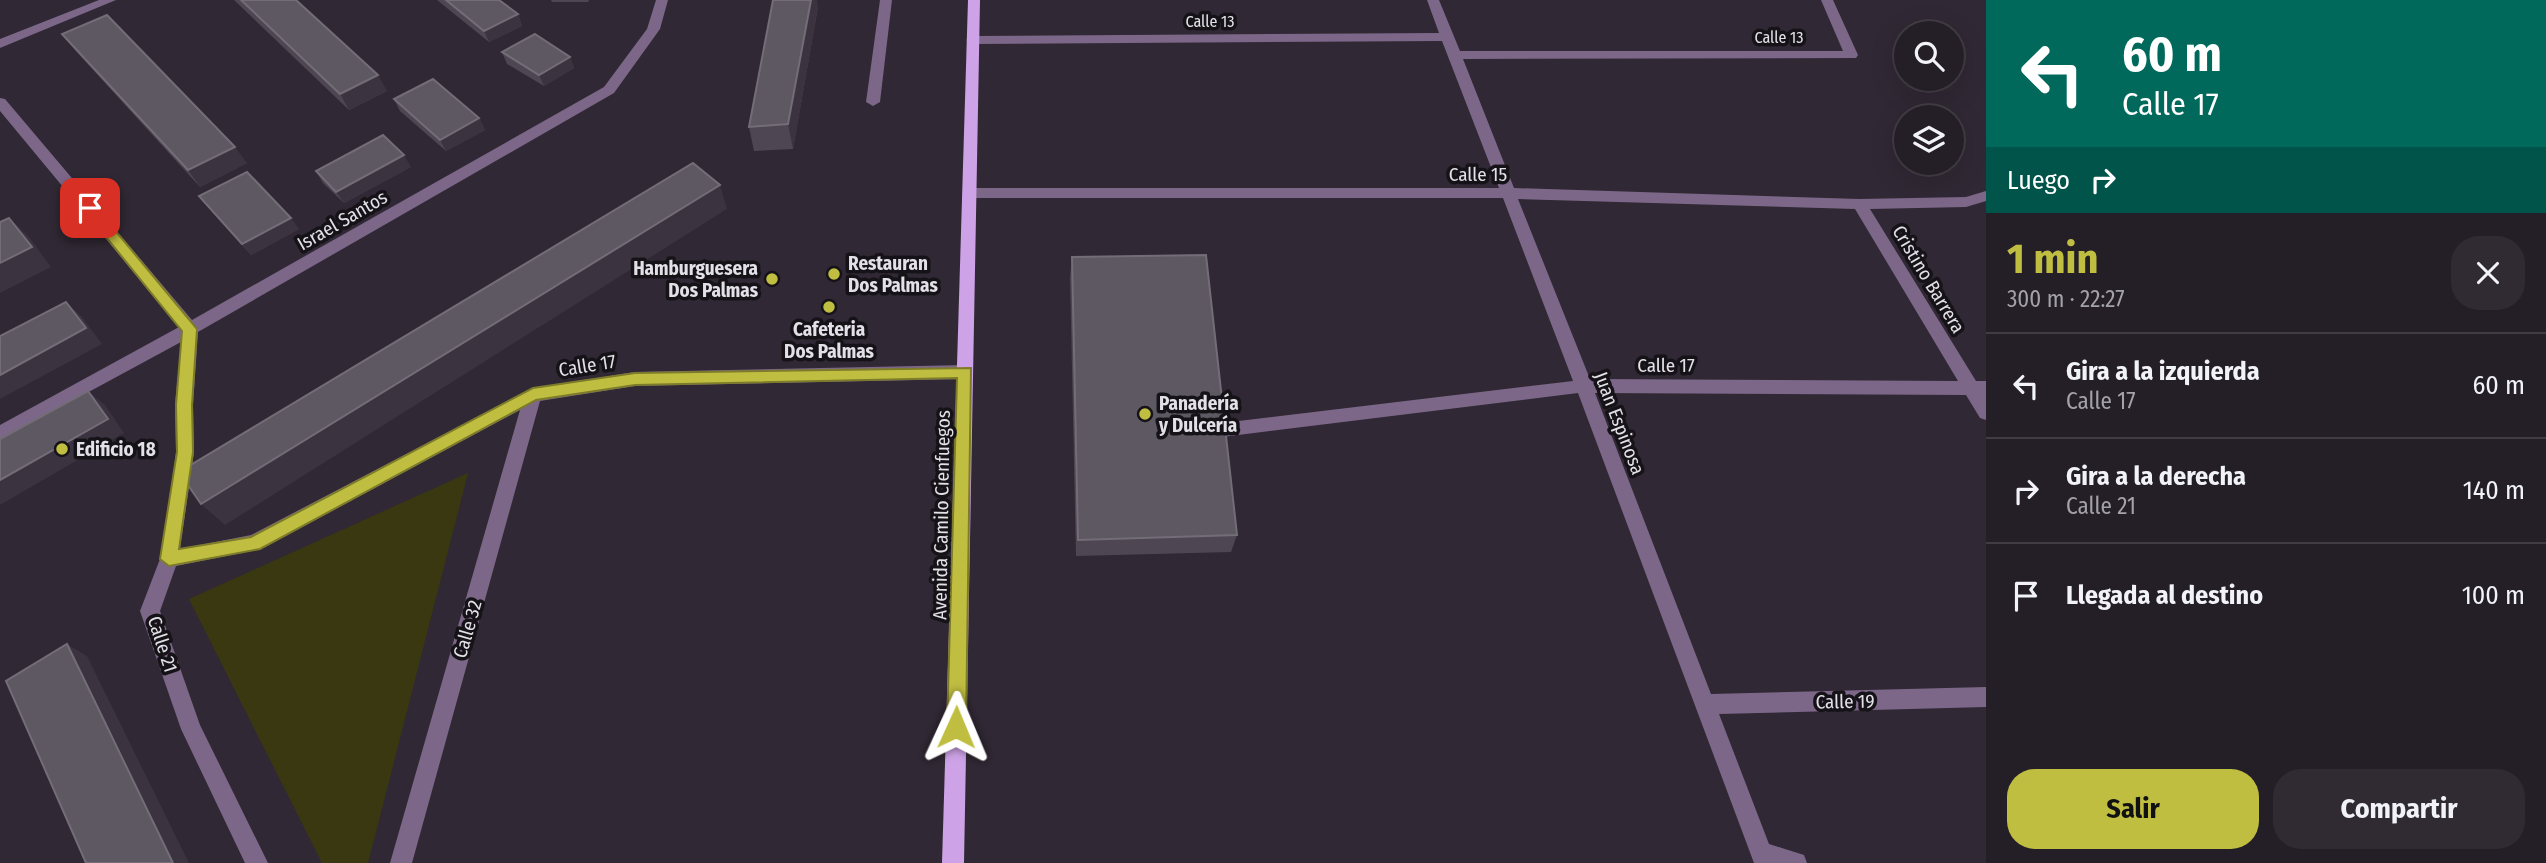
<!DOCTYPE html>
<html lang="es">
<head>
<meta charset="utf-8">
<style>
	:root { --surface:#241e27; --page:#302b33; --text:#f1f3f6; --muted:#a3a2a7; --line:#413c44; --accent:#c0be41 }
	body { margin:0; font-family:"Fira Sans Condensed",sans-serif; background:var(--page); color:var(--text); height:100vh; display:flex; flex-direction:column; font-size:26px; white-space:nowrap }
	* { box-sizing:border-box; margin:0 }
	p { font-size:23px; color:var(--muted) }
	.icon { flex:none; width:38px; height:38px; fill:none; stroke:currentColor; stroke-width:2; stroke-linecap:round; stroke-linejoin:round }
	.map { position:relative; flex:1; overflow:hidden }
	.panel { display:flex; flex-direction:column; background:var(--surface); width:560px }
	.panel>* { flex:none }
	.guide { background:#00695c; color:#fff; overflow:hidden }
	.controls { position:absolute; left:1894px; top:21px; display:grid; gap:14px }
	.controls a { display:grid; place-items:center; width:70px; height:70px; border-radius:50%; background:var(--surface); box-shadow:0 7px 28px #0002,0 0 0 2px var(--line); font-size:35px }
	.pin { position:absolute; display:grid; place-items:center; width:60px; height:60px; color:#fff; margin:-30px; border-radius:14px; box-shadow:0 4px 10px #0006 }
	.me { position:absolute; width:77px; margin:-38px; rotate:1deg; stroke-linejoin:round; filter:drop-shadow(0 0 5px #0008) }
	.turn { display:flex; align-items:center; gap:24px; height:147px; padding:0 21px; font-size:32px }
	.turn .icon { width:91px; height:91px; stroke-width:2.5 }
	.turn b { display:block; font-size:49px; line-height:60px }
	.then { display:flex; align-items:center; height:66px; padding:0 21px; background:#0003; gap:14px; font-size:26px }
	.round { display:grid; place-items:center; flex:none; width:74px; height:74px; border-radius:28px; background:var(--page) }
	.summary { display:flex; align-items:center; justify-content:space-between; height:119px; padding:0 21px }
	h1 { font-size:42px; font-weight:700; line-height:52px; color:var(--accent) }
	.button { display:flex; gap:14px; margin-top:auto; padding:14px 21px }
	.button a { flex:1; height:80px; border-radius:28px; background:var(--accent); color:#111; font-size:28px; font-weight:700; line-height:80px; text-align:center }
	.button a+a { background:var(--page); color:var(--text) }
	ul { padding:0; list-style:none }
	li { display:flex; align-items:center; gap:21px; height:105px; padding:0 21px; border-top:2px solid var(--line) }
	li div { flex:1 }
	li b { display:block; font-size:26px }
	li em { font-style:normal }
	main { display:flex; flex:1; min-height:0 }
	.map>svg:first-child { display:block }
</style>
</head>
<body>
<main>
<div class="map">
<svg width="1986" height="863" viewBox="0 0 1986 863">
	<rect width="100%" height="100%" fill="#302834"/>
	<path fill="#393810" d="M 468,473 L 368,863 L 322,863 L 189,599 Z"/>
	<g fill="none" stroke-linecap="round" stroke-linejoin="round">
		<path fill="#7c6788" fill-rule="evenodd" d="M 99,0 L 116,0 L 0,48 L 0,39 Z
			M 656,0 L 668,0 L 660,29 L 614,93 L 198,332 L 193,405 L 194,452 L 180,549 L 251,535 L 533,388 L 635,372 L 965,365 L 973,372 L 965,379 L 635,386 L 540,401 L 412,863 L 390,863 L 520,410 L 261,549 L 176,566 L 160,611 L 200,725 L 268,863 L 245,863 L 181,729 L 140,611 L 160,559 L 170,503 L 176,452 L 175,405 L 181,342 L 0,440 L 0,425 L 179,327 L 0,111 L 0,98 L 5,99 L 192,320 L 604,87 L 647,29 Z
			M 880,0 L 892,0 L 880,102 L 873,106 L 866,102 Z
			M 1427,0 L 1439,0 L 1460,51 L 1843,51 L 1821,0 L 1833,0 L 1858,55 L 1856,58 L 1463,59 L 1514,188 L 1859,199 L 1966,197 L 1986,191 L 1986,201 L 1966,207 L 1870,209 L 1976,381 L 1986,381 L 1986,420 L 1980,418 L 1966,395 L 1595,393 L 1711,694 L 1986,687 L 1986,707 L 1719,714 L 1769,844 L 1804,855 L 1807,863 L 1754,863 L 1578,393 L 1222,437 L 1216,435 L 1213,430 L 1216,425 L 1222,423 L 1573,381 L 1503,198 L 969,198 L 962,193 L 969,188 L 1499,188 L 1442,41 L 973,44 L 966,40 L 973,36 L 1439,33 ZM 1518,199 L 1855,209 L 1958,381 L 1590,379 Z"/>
		<path fill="#cda2e6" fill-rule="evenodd" d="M 968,0 L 980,0 L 964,863 L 942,863 Z"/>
	</g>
	<path fill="#4e4753" d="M 234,0 L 296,0 L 387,91 L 349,110 Z
		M 437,0 L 499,0 L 518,14 L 522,26 L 489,42 Z
		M 551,0 L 589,0 L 588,2 L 552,2 Z
		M 818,7 L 793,149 L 754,151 L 749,127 Z
		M 62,34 L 247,163 L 200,187 L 75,50 Z
		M 502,52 L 570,57 L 574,68 L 544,86 L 507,64 Z
		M 394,99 L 479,118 L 485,130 L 446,151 L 400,111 Z
		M 411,167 L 344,203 L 323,183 L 316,171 Z
		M 199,196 L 299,229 L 251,255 Z
		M 1072,257 L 1237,535 L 1231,552 L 1076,556 L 1070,277 Z"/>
	<path fill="#3b3440" d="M 811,0 L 817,0 L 818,7 L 793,149 L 788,124 Z
		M 518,14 L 522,26 L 489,42 L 484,31 Z
		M 570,57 L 574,68 L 544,86 L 539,75 Z
		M 378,75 L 387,91 L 349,110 L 340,94 Z
		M 479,118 L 485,130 L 446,151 L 440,140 Z
		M 235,147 L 247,163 L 200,187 L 188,170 Z
		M 404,155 L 411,167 L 344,203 L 336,192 Z
		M 720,185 L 727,209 L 225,525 L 201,504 Z
		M 9,218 L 29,237 L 51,267 L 0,293 L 0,263 Z
		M 291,218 L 299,229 L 251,255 L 242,244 Z
		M 66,302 L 82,317 L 102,344 L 0,399 L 0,375 Z
		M 88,391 L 105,405 L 124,433 L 0,505 L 0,480 Z
		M 67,644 L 87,656 L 189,863 L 173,863 Z"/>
	<path fill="#5e5863" stroke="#736d78" stroke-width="2" d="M 241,0 L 296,0 L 378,75 L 340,94 Z
		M 446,0 L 499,0 L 518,14 L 484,31 Z
		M 773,0 L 811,0 L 788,124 L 749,127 Z
		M 107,15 L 235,147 L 188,170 L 62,34 Z
		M 535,34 L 570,57 L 539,75 L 502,52 Z
		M 433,79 L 479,118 L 440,140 L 394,99 Z
		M 383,135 L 404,155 L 336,192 L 316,171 Z
		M 693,163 L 720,185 L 201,504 L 179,472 Z
		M 247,172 L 291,218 L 242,244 L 199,196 Z
		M 9,218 L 32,247 L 0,263 L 0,222 Z
		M 1206,255 L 1237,535 L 1078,540 L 1072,257 Z
		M 66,302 L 86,328 L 0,375 L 0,336 Z
		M 88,391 L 108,419 L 0,480 L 0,439 Z
		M 67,644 L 173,863 L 86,863 L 6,681 Z"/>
	<path fill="#c0be41" stroke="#7d7c2a" stroke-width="2" d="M 90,203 L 94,205 L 197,329 L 192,405 L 193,452 L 179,549 L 251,537 L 533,388 L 635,373 L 971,368 L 966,727 L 963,733 L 956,736 L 950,733 L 947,727 L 957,378 L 635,385 L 536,400 L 260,549 L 169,566 L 160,559 L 177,452 L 176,405 L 182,331 L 85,211 L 85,205 Z"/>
	<g fill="#c0be41" stroke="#161318" stroke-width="2.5">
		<circle cx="834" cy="274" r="7"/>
		<circle cx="772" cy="279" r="7"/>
		<circle cx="829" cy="307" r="7"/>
		<circle cx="1145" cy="414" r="7"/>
		<circle cx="62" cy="449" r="7"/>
	</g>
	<g text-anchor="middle" stroke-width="7" stroke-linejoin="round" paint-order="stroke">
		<g font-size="16" fill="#e4e0e7" stroke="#161318">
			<text x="1210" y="27">Calle 13</text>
			<text x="1779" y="43">Calle 13</text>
		</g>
		<g font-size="19" fill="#e4e0e7" stroke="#161318">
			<text x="1478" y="181">Calle 15</text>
			<text transform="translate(342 220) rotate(-30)" y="7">Israel Santos</text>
			<text transform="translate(1929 279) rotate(59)" y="7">Cristino Barrera</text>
			<text transform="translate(587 365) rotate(-9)" y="7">Calle 17</text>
			<text x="1666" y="372">Calle 17</text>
			<text transform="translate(1620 423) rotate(69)" y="7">Juan Espinosa</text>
			<text transform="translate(941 515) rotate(-89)" y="7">Avenida Camilo Cienfuegos</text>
			<text transform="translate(467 629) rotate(-74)" y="7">Calle 32</text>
			<text transform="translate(163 644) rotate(72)" y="7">Calle 21</text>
			<text transform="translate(1845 701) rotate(-1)" y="7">Calle 19</text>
		</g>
		<g font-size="19" font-weight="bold" fill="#e4e0e7" stroke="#161318" text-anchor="start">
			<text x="848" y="270">Restauran<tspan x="848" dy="22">Dos Palmas</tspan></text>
			<text x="758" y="275" text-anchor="end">Hamburguesera<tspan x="758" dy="22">Dos Palmas</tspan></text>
			<text x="829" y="336" text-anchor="middle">Cafeteria<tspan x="829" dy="22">Dos Palmas</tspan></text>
			<text x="1159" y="410">Panadería<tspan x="1159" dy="22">y Dulcería</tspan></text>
			<text x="76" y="456">Edificio 18</text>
		</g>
	</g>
</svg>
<div class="controls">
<a><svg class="icon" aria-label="search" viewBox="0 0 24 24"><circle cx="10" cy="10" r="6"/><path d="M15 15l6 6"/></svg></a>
<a><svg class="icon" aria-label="layers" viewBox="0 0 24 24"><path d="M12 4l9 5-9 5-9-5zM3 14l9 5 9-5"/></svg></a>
</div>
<div class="pin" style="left:90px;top:208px;background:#d93025"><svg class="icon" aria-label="arrive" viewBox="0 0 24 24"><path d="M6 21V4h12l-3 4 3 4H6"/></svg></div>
<svg class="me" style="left:956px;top:727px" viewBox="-20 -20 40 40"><path d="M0-17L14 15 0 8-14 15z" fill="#c0be41" stroke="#fff" stroke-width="4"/></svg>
</div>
<section class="panel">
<div class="guide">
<div class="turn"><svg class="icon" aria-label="left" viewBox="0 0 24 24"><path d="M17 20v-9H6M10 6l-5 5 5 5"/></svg><div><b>60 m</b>Calle 17</div></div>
<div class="then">Luego<svg class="icon" aria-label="right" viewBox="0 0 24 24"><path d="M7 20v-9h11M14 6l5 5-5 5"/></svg></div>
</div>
<div class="summary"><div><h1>1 min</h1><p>300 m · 22:27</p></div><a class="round"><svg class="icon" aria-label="close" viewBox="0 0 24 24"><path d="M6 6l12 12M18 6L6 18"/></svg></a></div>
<ul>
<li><svg class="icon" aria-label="left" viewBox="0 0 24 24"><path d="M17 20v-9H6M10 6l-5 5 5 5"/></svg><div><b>Gira a la izquierda</b><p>Calle 17</p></div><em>60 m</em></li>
<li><svg class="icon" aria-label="right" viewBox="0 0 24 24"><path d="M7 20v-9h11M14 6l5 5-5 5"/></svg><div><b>Gira a la derecha</b><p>Calle 21</p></div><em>140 m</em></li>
<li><svg class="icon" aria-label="arrive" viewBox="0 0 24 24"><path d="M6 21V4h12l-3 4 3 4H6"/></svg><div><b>Llegada al destino</b></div><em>100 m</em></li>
</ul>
<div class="button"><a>Salir</a><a>Compartir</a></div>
</section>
</main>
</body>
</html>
